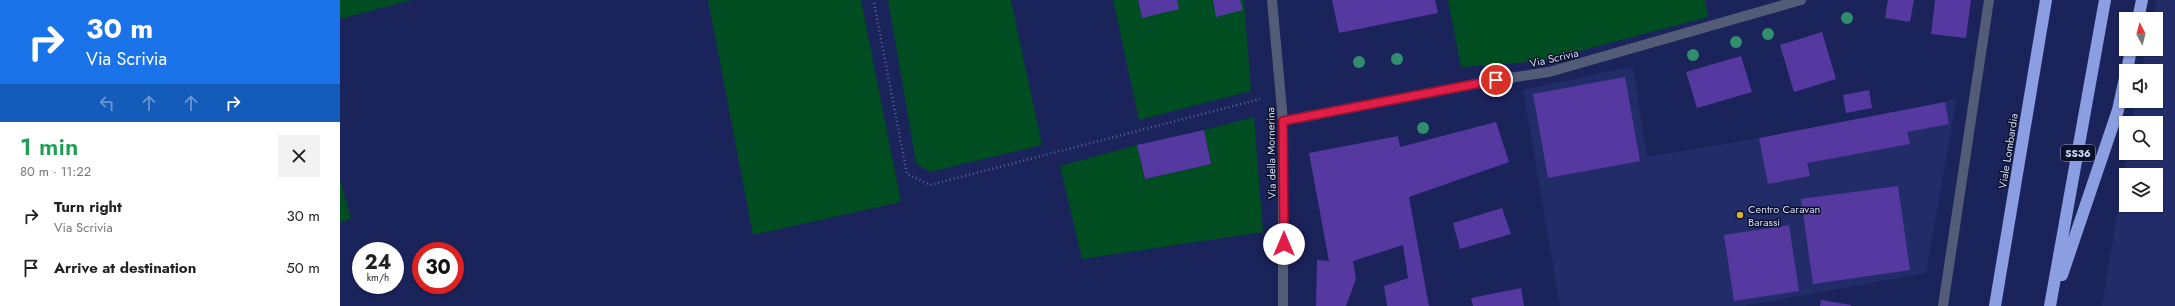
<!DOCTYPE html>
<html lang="en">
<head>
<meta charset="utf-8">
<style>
	:root { --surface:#fff; --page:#f2f2f2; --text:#222; --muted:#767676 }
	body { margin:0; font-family:Jost,sans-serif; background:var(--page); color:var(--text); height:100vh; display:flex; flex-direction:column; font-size:15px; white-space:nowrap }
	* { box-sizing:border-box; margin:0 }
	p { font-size:13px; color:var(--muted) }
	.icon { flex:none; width:22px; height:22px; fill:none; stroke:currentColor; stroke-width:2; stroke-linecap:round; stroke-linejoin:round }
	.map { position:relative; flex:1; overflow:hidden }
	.drawer { display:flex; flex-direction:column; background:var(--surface); width:340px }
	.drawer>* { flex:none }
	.top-card { background:#1a73e8; color:#fff; overflow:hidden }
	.needle { width:26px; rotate:353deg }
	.controls { position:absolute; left:1779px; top:12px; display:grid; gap:8px }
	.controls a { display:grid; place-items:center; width:44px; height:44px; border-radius:0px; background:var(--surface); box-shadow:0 1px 3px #0004; font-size:20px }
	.speed { position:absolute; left:12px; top:242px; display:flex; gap:8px; font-size:20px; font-weight:700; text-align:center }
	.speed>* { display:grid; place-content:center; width:52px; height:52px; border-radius:50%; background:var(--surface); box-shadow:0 1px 3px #0004; line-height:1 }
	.speed small { font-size:10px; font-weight:400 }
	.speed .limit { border:6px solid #d22; background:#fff; color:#111 }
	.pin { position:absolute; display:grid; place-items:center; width:34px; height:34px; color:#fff; margin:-17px; border:2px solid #fff; border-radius:50%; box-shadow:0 1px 4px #0007 }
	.me { position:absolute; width:44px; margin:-22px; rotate:0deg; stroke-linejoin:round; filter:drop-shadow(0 0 3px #0008) }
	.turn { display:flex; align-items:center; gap:14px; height:84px; padding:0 20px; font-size:18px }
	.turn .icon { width:52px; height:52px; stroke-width:2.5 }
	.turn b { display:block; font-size:28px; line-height:34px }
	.lanes { display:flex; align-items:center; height:38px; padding:0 20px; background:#0003; justify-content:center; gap:20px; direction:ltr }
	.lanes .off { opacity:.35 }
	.round { display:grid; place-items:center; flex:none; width:42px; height:42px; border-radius:0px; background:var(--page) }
	.overview { display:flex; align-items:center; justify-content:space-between; height:68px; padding:0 20px }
	h1 { font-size:24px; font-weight:600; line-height:30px; color:#1e9e55 }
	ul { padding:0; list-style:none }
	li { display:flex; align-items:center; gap:12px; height:52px; padding:0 20px }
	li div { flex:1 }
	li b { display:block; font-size:15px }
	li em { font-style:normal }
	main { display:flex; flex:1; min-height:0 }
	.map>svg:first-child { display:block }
</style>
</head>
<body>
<main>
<section class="drawer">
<div class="top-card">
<div class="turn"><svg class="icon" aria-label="right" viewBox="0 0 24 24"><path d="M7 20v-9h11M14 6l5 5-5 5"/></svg><div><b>30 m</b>Via Scrivia</div></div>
<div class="lanes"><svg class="icon off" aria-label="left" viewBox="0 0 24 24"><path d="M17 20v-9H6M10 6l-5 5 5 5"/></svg><svg class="icon off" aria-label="ahead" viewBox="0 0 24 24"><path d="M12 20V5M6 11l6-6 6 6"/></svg><svg class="icon off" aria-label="ahead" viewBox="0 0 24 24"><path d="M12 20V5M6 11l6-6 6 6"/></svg><svg class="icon" aria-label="right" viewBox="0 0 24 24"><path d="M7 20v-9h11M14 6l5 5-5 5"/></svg></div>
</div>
<div class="overview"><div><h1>1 min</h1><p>80 m · 11:22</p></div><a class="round"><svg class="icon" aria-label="close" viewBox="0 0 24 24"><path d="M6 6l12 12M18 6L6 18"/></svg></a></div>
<ul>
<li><svg class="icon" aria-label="right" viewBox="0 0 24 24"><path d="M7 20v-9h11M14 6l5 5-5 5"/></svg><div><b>Turn right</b><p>Via Scrivia</p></div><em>30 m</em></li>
<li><svg class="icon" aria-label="arrive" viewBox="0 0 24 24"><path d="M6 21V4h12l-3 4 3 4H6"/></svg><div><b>Arrive at destination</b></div><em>50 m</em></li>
</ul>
</section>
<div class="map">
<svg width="1835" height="306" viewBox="0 0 1835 306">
	<rect width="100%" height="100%" fill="#1a235a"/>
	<path fill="#222c69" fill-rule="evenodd" d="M 1817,0 L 1835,0 L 1835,306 L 1762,306 L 1787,153 L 1816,153 L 1816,123 L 1792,123 L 1795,101 L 1816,101 L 1816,71 L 1801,71 L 1806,49 L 1816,49 L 1816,19 L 1812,19 ZM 1786,175 L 1816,175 L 1816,205 L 1786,205 Z
		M 1293,66 L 1307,157 L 1419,138 L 1605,102 L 1617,97 L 1586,273 L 1405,306 L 1220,306 L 1183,90 Z"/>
	<path fill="#004d22" d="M 0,0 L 72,0 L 0,19 Z
		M 368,0 L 521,0 L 561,202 L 413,235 Z
		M 548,0 L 671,0 L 702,145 L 590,172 L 576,163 Z
		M 773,0 L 904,0 L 911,91 L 799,120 Z
		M 1108,0 L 1365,0 L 1368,17 L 1202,61 L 1121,67 Z
		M 914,117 L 923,232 L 742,259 L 720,166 L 797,145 L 805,179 L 871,164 L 864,130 Z
		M 0,180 L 11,219 L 0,222 Z"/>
	<path fill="#5638a1" d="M 798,0 L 837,0 L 839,9 L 802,18 Z
		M 873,0 L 900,0 L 903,10 L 876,17 Z
		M 992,0 L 1095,0 L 1098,13 L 999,33 Z
		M 1548,0 L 1574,0 L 1570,22 L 1545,18 Z
		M 1595,0 L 1631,0 L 1626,38 L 1591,34 Z
		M 1482,32 L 1496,79 L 1454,92 L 1440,45 Z
		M 1401,56 L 1412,92 L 1357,108 L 1346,72 Z
		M 1285,77 L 1300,161 L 1208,178 L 1193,94 Z
		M 1529,90 L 1532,108 L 1506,113 L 1503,95 Z
		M 1605,102 L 1609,124 L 1567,132 L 1570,144 L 1467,163 L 1470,176 L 1428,184 L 1419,138 Z
		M 1156,122 L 1169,162 L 1069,197 L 1089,306 L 1047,306 L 1044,286 L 1068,278 L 1063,245 L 1013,261 L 1016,279 L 1006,306 L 976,306 L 977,260 L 989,261 L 969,153 L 1058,136 L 1060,147 Z
		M 864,130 L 871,164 L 805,179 L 797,145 Z
		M 1558,186 L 1570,270 L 1473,284 L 1461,199 Z
		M 1162,208 L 1171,234 L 1120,249 L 1113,223 Z
		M 1449,225 L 1459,291 L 1394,301 L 1384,235 Z
		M 1181,288 L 1184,306 L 1133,306 L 1131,298 Z
		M 1481,300 L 1511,305 L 1511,306 L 1480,306 Z"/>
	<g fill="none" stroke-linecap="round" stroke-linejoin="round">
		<path stroke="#5b6492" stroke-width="2.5" stroke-dasharray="1 3" stroke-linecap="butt" d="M 534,3 L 567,174 L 590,185 L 920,99"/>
		<path stroke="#535c77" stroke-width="10" d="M 932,0 L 943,121 L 943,306
			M 943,121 L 1156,80 L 1209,72 L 1461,0
			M 1603,306 L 1649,0"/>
		<path stroke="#8b9ee1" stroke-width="12" d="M 1798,19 L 1802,0
			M 1787,71 L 1791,49
			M 1722,275 L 1778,110 L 1786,73
			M 1655,306 L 1706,0
			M 1710,306 L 1765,0"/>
	</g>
	<g fill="#328d6e">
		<circle cx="1507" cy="18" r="6"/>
		<circle cx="1428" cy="34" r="6"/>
		<circle cx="1396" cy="42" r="6"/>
		<circle cx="1353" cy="55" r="6"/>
		<circle cx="1057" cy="59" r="6"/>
		<circle cx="1019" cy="62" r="6"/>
		<circle cx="1083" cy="128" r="6"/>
	</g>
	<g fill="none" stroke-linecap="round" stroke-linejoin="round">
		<defs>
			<path id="route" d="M 944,244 L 943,121 L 1156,80"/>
		</defs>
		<use href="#route" stroke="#92132f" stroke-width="10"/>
		<use href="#route" stroke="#e11d48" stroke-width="7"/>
	</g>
	<circle fill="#d9b334" stroke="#0b1029" stroke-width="1.5" cx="1400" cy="215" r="4"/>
	<g text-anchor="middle" stroke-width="3" stroke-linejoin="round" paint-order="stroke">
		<rect fill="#0b1029" stroke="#99a1bc" stroke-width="1" x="1721" y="145" width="34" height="16" rx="3"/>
		<g font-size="10" font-weight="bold" fill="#d6dffb">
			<text x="1738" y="157">SS36</text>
		</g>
		<g font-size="11" fill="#d6dffb" stroke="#0b1029">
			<text transform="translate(1214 58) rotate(-13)" y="4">Via Scrivia</text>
			<text transform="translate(1668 151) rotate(-81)" y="4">Viale Lombardia</text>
			<text transform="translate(931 153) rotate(-91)" y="4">Via della Mornerina</text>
		</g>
		<g font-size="11" fill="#d6dffb" stroke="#0b1029" text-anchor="start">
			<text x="1408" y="213">Centro Caravan<tspan x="1408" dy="13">Barassi</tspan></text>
		</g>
	</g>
</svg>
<div class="controls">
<a><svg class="needle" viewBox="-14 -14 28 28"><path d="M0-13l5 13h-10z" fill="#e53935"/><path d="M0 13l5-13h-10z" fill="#767676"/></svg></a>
<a><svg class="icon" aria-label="sound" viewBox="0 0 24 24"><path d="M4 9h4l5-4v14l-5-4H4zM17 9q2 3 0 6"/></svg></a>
<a><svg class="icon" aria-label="search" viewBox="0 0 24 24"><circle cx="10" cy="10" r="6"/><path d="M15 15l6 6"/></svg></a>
<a><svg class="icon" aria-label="layers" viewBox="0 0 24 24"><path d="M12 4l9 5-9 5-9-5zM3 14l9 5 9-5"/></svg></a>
</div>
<div class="speed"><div>24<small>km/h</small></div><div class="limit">30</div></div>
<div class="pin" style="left:1156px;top:80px;background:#d93025"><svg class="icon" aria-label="arrive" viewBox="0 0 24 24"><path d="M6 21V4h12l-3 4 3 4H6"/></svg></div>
<svg class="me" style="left:944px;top:244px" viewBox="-20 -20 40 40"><circle r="19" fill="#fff"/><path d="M0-13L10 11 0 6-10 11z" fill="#e11d48"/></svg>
</div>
</main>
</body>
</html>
